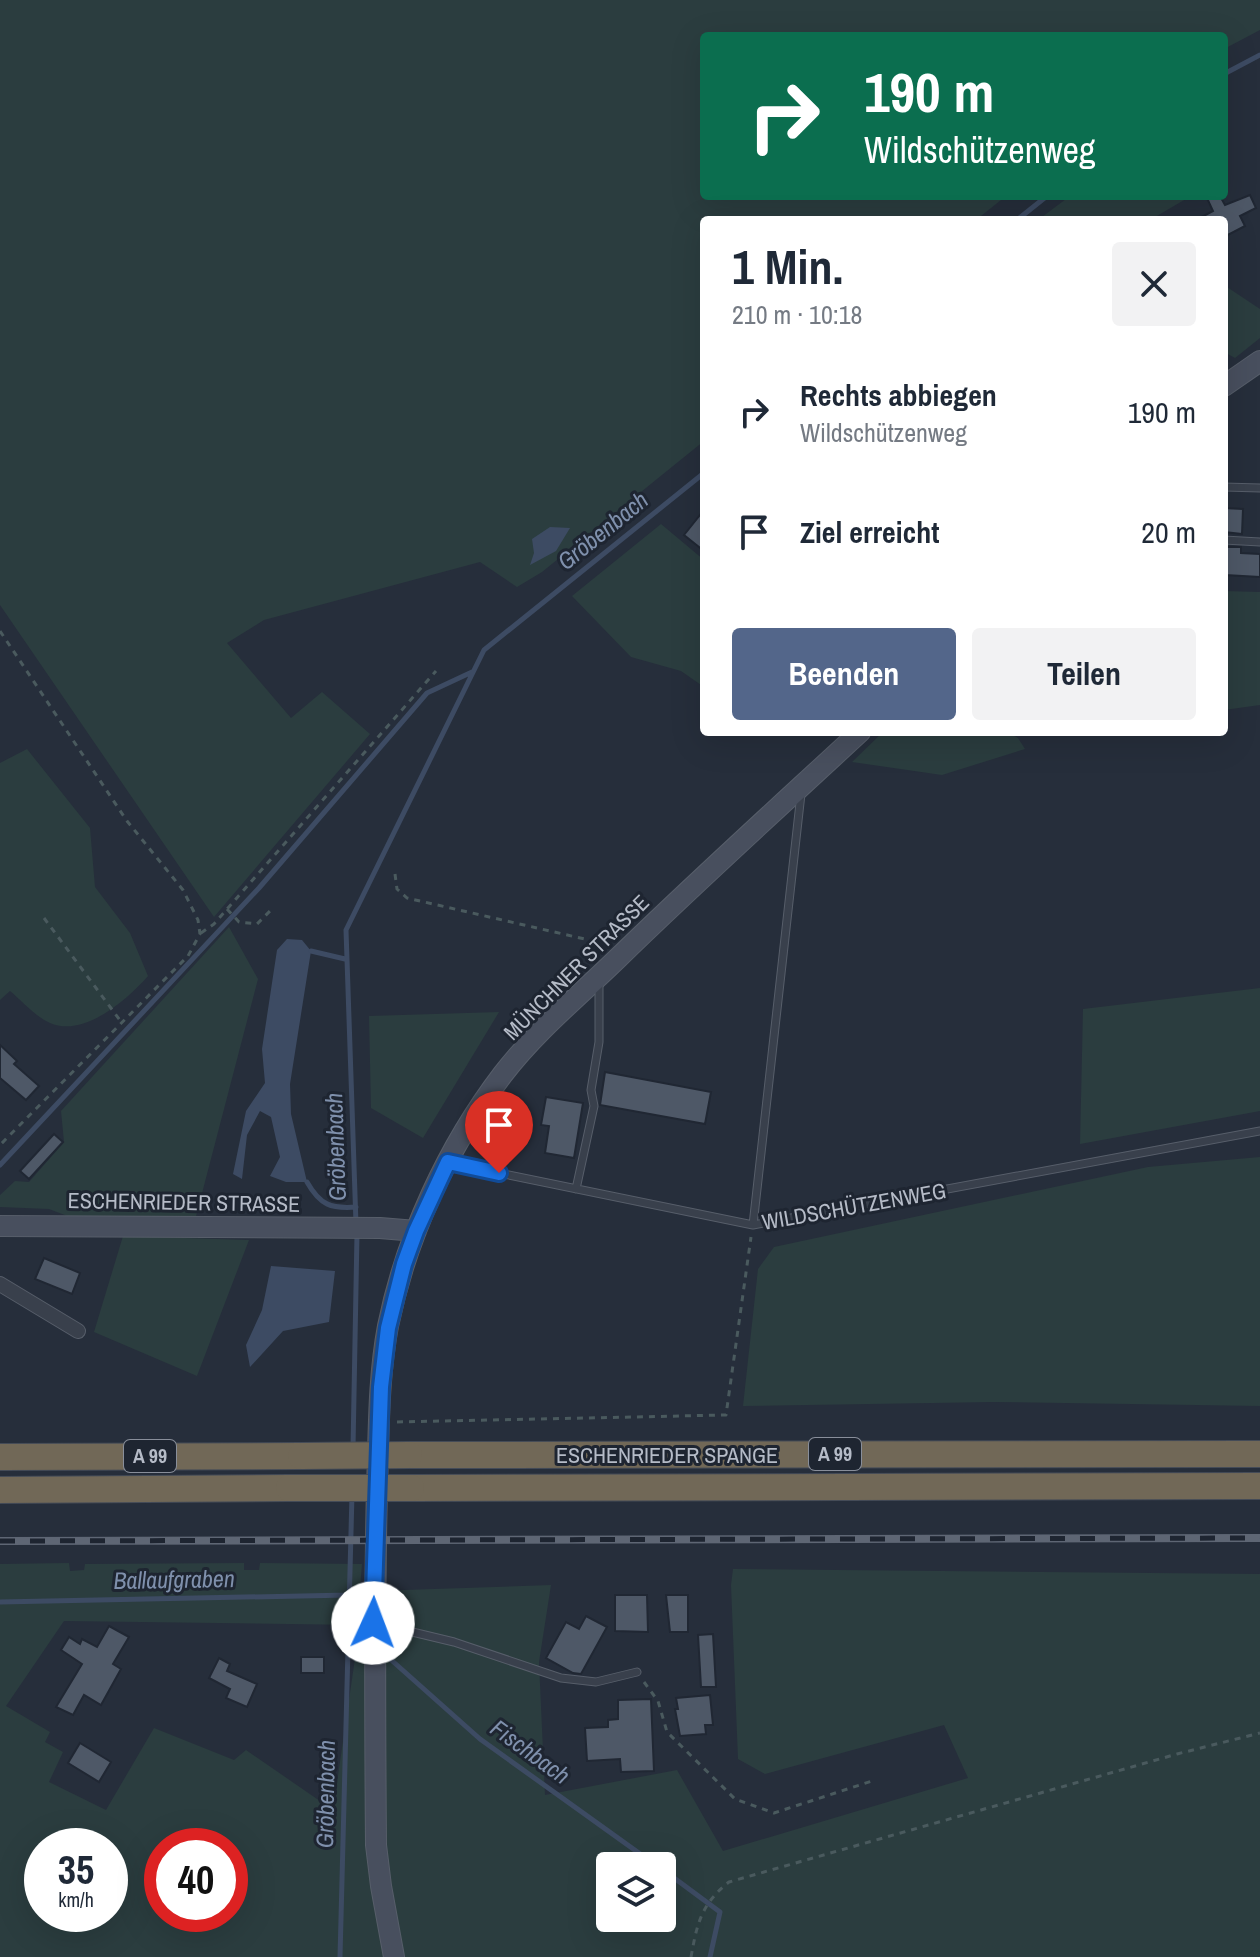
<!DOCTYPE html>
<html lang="de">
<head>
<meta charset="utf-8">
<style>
	:root { --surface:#fff; --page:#f2f2f3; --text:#1f2937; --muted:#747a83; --accent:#53668a }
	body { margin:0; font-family:"Archivo Narrow",sans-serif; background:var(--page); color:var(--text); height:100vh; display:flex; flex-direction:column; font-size:30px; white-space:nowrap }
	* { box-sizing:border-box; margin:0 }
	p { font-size:26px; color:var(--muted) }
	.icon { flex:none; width:44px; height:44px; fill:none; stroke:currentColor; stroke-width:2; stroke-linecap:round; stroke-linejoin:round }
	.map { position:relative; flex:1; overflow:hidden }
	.sheet { position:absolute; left:700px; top:216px; width:528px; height:520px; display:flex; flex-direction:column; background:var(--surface); border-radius:8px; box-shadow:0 8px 32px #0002 }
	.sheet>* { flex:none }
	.top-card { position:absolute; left:700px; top:32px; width:528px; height:168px; border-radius:8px; box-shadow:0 8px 32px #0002; background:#0b6e4f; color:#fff; overflow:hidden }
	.tools { position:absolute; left:596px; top:1852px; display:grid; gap:16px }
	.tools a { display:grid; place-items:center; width:80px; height:80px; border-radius:8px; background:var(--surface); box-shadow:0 8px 32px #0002; font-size:40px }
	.speed { position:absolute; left:24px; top:1828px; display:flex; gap:16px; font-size:40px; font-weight:700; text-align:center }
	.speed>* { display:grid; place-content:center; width:104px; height:104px; border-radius:50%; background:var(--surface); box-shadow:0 8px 32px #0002; line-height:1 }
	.speed small { font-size:20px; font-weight:400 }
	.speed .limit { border:12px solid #d22; background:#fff; color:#111 }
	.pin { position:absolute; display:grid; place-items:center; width:68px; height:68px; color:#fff; margin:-82px -34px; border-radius:50% 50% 50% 0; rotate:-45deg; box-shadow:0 0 8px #0007 }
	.pin .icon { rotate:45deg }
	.me { position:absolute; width:88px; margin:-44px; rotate:2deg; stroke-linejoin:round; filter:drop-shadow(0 0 6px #0008) }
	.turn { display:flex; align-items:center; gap:28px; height:168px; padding:0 32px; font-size:36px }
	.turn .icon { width:104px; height:104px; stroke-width:2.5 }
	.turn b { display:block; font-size:56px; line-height:68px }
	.round { display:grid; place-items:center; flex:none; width:84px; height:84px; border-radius:8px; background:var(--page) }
	.summary { display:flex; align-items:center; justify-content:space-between; height:136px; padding:0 32px }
	h1 { font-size:48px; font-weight:800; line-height:60px }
	.button { display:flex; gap:16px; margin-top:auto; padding:16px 32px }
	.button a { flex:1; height:92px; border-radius:8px; background:var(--accent); color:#fff; font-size:32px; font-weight:800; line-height:92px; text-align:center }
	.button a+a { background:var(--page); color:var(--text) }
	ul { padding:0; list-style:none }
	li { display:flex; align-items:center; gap:24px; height:120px; padding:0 32px }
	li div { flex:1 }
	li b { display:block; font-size:30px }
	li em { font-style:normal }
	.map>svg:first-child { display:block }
</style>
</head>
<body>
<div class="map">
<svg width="1260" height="1957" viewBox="0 0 1260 1957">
	<rect width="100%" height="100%" fill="#262e3b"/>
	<path fill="#2b3d3f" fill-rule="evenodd" d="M 0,0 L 1260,0 L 1260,30 L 1224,49 L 1224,36 L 704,36 L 704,196 L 1006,196 L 976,220 L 704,220 L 704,441 L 542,572 L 517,587 L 480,562 L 264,620 L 227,643 L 291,718 L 322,692 L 370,734 L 214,917 L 0,605 Z
		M 1070,196 L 1191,196 L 1150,220 L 1038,220 Z
		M 1224,285 L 1260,309 L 1260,338 L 1235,358 L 1224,352 Z
		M 661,524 L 704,560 L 701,572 L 704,574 L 704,687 L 681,671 L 631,657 L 572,596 Z
		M 1224,591 L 1260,592 L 1260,705 L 1224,710 Z
		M 883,732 L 1007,732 L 1018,738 L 1025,749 L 942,775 L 852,762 Z
		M 27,749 L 90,828 L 95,887 L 130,933 L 148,976 C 128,999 84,1038 50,1023 C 36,1017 22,1001 10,991 L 0,1000 L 0,763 Z
		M 229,927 L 258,979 L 195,1220 L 70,1217 L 49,1209 L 0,1207 L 0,1195 L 15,1181 L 29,1182 L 64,1142 L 61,1111 Z
		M 1260,988 L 1260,1111 L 1080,1144 L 1083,1009 Z
		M 499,1012 L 423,1138 L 371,1108 L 369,1016 Z
		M 1260,1157 L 1260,1406 L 993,1402 L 743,1406 L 758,1269 L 774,1247 L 1148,1167 Z
		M 123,1236 L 249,1240 L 197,1376 L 94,1332 Z
		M 69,1563 L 70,1571 L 84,1570 L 85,1564 L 244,1563 L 244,1570 L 259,1570 L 260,1563 L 362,1564 L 357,1625 L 64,1621 L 6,1706 L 50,1732 L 45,1742 L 63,1752 L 49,1782 L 106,1810 L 154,1728 L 234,1760 L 246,1750 L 333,1810 L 360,1624 L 373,1623 L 374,1591 L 551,1585 L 539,1662 L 545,1795 L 677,1770 L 723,1851 L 968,1778 L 944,1725 L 765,1774 L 738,1759 L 731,1585 L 733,1569 L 1260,1574 L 1260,1957 L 0,1957 L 0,1564 ZM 42,1846 L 110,1846 L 110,1914 L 42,1914 ZM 162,1846 L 230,1846 L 230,1914 L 162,1914 ZM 610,1866 L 662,1866 L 662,1918 L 610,1918 Z"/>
	<path fill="#3d4b63" d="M 550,527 L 570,528 L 556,551 L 530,565 L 534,553 L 532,539 Z
		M 287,939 L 302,940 L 311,951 L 290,1084 L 291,1114 L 307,1182 L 286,1182 L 270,1176 L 280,1157 L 271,1117 L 260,1111 L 247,1135 L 242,1179 L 233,1174 L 246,1111 L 265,1083 L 262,1049 L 277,950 Z
		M 271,1266 L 335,1271 L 329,1322 L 283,1331 L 250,1367 L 246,1345 L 262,1310 Z"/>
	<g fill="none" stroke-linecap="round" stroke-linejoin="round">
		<path stroke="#3d4b63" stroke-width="5" d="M 1224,74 L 1260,55
			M 1017,220 L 1047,196
			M 311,951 L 345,959
			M 0,1165 L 259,888 L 427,693 L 472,672
			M 307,1182 C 320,1205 331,1209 356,1207
			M 356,1224 L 346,930 L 484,650 L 704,473
			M 353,1448 L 357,1234
			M 0,1602 L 349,1595
			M 389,1658 L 480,1739 L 657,1866
			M 662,1869 L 720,1912 L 710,1957
			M 340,1957 L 352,1494"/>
	</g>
	<path fill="#4e5867" stroke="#202733" stroke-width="2" d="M 1250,195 L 1256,208 L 1240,216 L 1245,226 L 1224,237 L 1224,220 L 1196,220 L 1213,211 L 1206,196 L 1220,196 L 1225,205 Z
		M 1224,508 L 1243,509 L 1242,534 L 1224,532 Z
		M 704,510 L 704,551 L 684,535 Z
		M 1226,547 L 1241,547 L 1241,553 L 1260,554 L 1260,577 L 1225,575 Z
		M 0,1045 L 17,1061 L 14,1064 L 39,1086 L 26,1100 L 0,1078 Z
		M 605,1072 L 711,1092 L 705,1124 L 600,1105 Z
		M 546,1097 L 583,1103 L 574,1158 L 545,1153 L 549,1126 L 541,1125 Z
		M 54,1134 L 63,1142 L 29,1179 L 20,1171 Z
		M 44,1258 L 80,1273 L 72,1294 L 35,1279 Z
		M 615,1595 L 647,1595 L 648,1632 L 615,1631 Z
		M 666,1595 L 688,1595 L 688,1632 L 670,1632 Z
		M 586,1616 L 607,1627 L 581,1674 L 573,1673 L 546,1658 L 566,1622 L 579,1629 Z
		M 109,1626 L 129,1637 L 113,1664 L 121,1669 L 101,1705 L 84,1695 L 73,1715 L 56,1707 L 82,1664 L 61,1650 L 69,1637 L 80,1644 L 82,1639 L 97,1647 Z
		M 713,1634 L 716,1687 L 701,1687 L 698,1635 Z
		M 301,1657 L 324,1657 L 324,1673 L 301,1673 Z
		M 219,1658 L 230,1664 L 227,1671 L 257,1684 L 247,1707 L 226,1698 L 230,1689 L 209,1678 Z
		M 710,1695 L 713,1725 L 705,1725 L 706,1734 L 680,1736 L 675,1709 L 678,1709 L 676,1698 Z
		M 651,1699 L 654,1771 L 621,1772 L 620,1759 L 587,1761 L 585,1728 L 608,1727 L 608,1720 L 618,1719 L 618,1700 Z
		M 80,1743 L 111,1762 L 99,1782 L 68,1763 Z"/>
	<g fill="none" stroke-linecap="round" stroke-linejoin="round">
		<defs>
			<path id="lane" d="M 1224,487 L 1260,488
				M 1224,540 L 1260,542
				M 450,1163 L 753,1225 L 1260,1131
				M 576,1189 L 594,1106 L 591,1090 L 599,1042 L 599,982
				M 753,1225 L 801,794
				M 379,1624 L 454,1642 L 561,1678 L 596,1682 L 637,1672"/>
			<path id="street" d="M 0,1284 L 78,1331"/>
			<path id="secondary" d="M 1224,386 L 1260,361
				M 0,1226 L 380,1228 L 416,1231
				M 394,1957 L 381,1886 L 376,1845 C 375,1726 374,1607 377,1488 C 379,1434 378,1379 388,1326 C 406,1237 448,1146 503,1074 C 537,1030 579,996 618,958 C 697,881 779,807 860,732"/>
			<path id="highway" d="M 409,1455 L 1260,1454
				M 0,1457 L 301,1456
				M 411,1488 L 1260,1486
				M 0,1490 L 289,1488"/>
		</defs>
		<use href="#lane" stroke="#575e6a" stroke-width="9"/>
		<use href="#street" stroke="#575e6a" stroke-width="16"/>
		<use href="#secondary" stroke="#575e6a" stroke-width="22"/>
		<use href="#highway" stroke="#444b57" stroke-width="28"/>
		<path stroke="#4a5a5e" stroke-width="3" stroke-dasharray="6 6" stroke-linecap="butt" d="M 0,631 L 127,821 L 183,890 L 198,920 L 200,934 L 188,956 L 0,1145
			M 395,874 L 397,889 L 407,898 L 589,940 L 599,949
			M 227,909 L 239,922 L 257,924 L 273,908
			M 44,918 L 122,1023
			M 201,933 L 214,924 L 436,671
			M 397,1422 L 726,1415 L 751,1237
			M 644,1682 L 658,1701 L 667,1732 L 735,1799 L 774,1813 L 872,1781
			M 691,1957 C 697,1924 701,1904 729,1882 L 1177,1754 L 1260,1733"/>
		<use href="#lane" stroke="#39404c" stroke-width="7"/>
		<use href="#street" stroke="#39404c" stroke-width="14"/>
		<use href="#secondary" stroke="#484f5e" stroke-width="20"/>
		<use href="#highway" stroke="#716857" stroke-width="26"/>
		<defs>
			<path id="rail" d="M 0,1541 L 1260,1538"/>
		</defs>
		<use href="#rail" stroke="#5e6674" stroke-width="8"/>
		<use href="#rail" stroke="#1e2531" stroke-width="5" stroke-dasharray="15" stroke-linecap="butt"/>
		<defs>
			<path id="highway-bridge" d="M 301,1456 L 409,1455
				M 289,1488 L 411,1488"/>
		</defs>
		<use href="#highway-bridge" stroke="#444b57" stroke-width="28" stroke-linecap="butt"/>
		<use href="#highway-bridge" stroke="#716857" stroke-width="26"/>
	</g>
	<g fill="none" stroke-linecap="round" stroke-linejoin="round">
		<defs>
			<path id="route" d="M 373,1623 L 381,1387 L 388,1328 L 404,1264 L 416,1231 L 448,1162 L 499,1173"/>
		</defs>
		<use href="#route" stroke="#114b97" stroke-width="20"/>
		<use href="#route" stroke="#1a73e8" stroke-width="14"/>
	</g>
	<g text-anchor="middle" stroke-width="6" stroke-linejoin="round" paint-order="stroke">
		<g fill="#1e2531" stroke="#888e9a" stroke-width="2">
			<rect x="809" y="1438" width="52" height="32" rx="6"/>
			<rect x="124" y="1440" width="52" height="32" rx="6"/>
		</g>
		<g font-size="20" font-weight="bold" fill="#b5bbc7">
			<text x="835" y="1461">A 99</text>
			<text x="150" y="1463">A 99</text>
		</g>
		<g font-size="22" fill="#b5bbc7" stroke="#1e2531">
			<text transform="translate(576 967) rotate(-45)" y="8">MÜNCHNER STRASSE</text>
			<text transform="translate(184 1202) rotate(1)" y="8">ESCHENRIEDER STRASSE</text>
			<text transform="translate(854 1206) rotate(-10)" y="8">WILDSCHÜTZENWEG</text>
			<text x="667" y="1463">ESCHENRIEDER SPANGE</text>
		</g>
		<g font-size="24" font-style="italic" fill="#7f90ac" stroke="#1e2531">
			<text transform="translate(603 531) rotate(-39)" y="8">Gröbenbach</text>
			<text transform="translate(336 1147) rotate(-92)" y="8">Gröbenbach</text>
			<text transform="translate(174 1580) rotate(-1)" y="8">Ballaufgraben</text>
			<text transform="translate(530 1752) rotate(36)" y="8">Fischbach</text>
			<text transform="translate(326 1794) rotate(-89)" y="8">Gröbenbach</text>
		</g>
	</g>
</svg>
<div class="tools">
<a><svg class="icon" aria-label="layers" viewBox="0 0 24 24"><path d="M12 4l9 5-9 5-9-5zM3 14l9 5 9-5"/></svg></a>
</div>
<div class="speed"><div>35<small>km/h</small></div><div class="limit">40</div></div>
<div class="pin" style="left:499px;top:1173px;background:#d93025"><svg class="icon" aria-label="arrive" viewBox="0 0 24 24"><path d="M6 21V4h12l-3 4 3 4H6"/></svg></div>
<svg class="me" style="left:373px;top:1623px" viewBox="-20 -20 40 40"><circle r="19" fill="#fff"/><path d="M0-13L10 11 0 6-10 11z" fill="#1a73e8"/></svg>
<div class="top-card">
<div class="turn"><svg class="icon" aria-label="right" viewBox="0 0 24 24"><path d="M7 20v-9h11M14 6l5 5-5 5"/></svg><div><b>190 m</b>Wildschützenweg</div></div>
</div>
<section class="sheet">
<div class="summary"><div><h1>1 Min.</h1><p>210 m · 10:18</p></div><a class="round"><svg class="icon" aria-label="close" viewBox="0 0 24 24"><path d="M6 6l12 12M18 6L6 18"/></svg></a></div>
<ul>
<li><svg class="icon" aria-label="right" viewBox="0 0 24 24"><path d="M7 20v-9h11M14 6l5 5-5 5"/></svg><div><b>Rechts abbiegen</b><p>Wildschützenweg</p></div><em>190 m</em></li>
<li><svg class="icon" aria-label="arrive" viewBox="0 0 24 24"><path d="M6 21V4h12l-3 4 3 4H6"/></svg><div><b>Ziel erreicht</b></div><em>20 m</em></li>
</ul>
<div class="button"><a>Beenden</a><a>Teilen</a></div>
</section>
</div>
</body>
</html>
